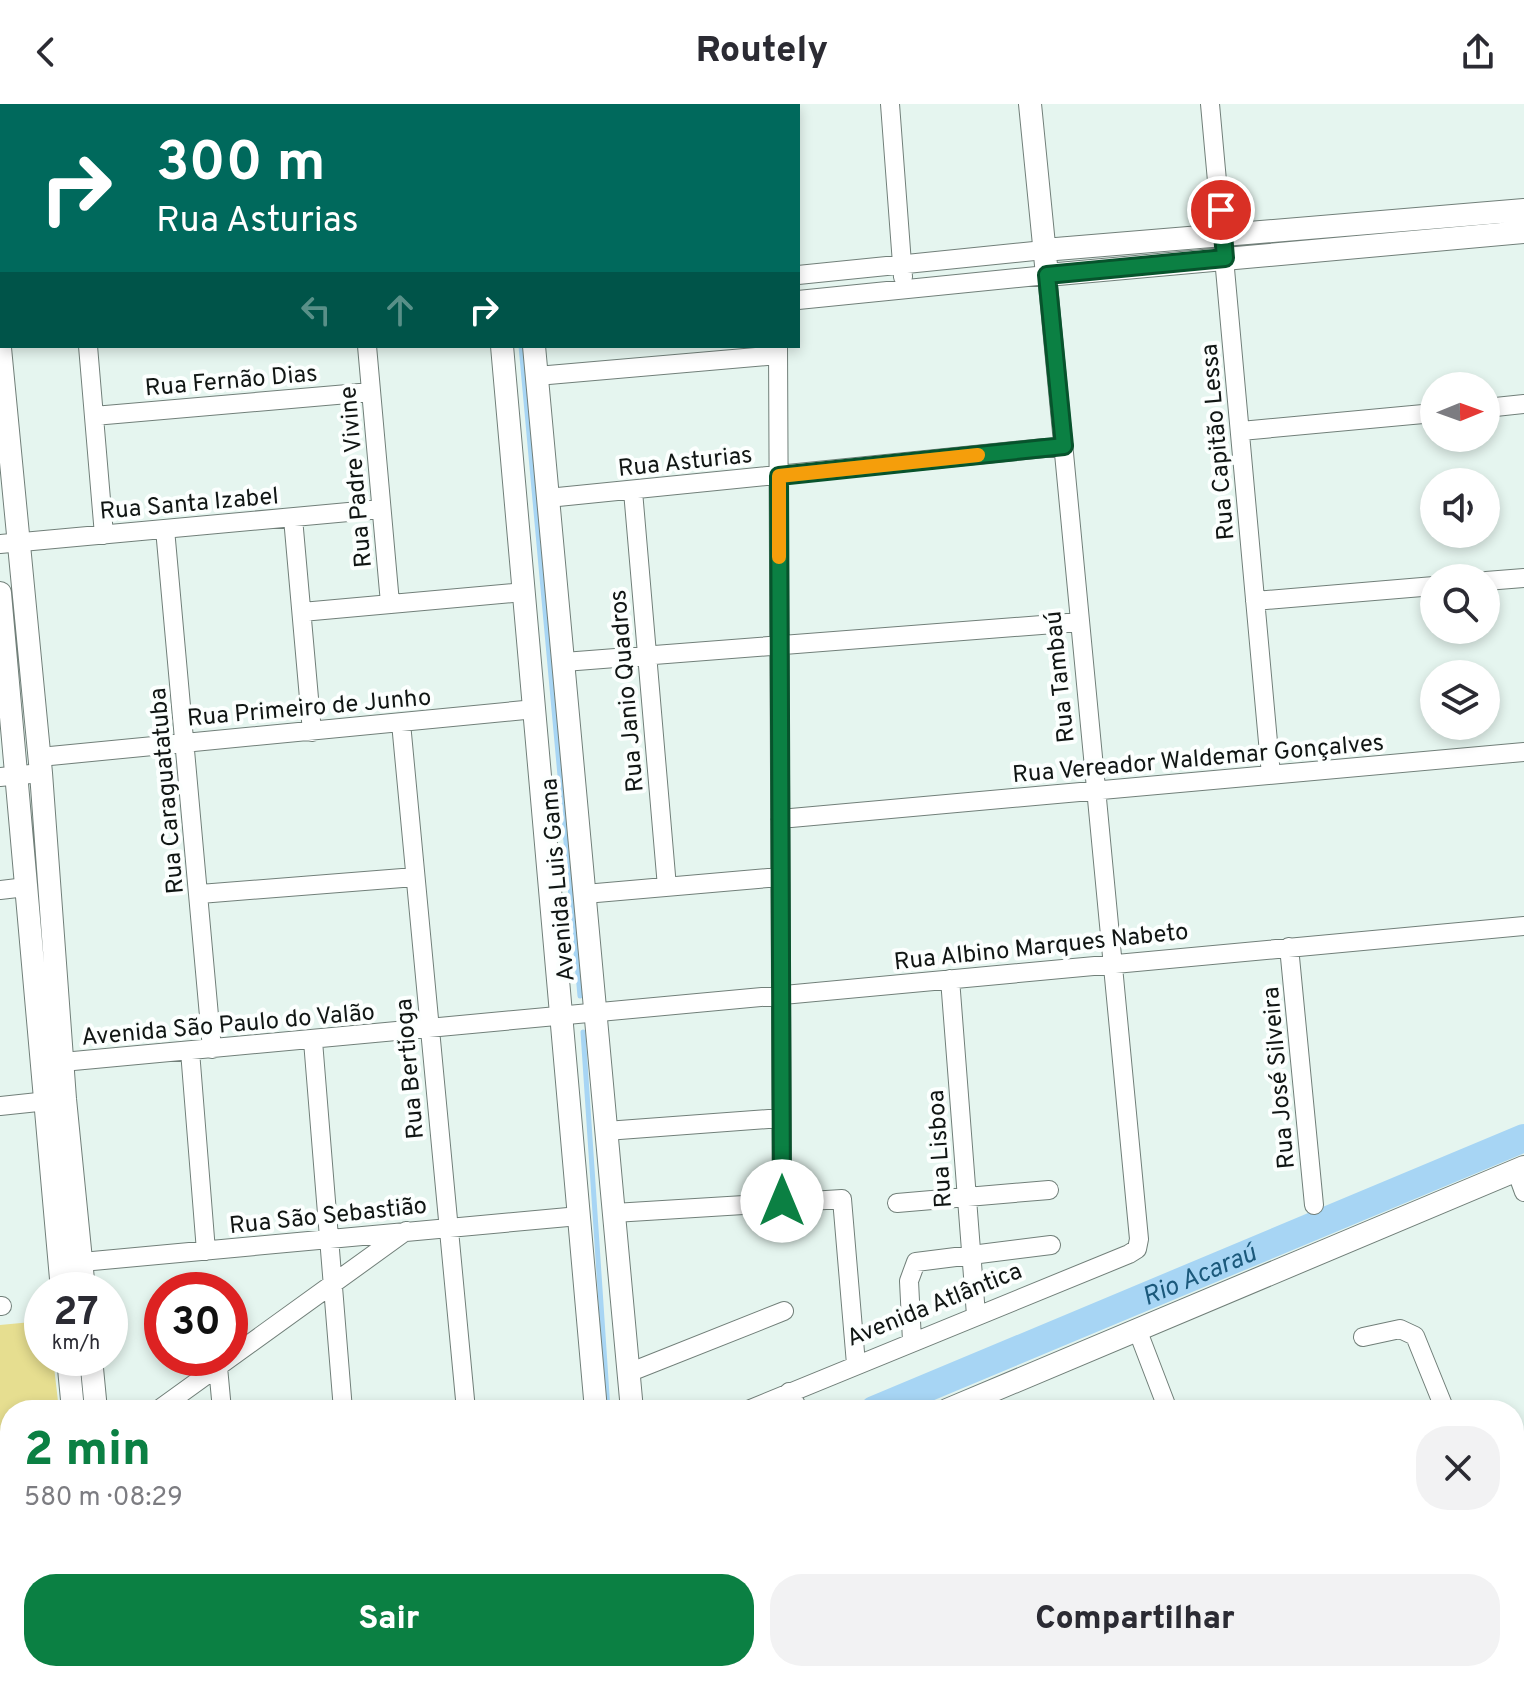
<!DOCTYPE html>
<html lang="pt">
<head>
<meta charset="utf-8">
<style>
	:root { --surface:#fff; --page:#f2f2f3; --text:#2b2b33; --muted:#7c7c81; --accent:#0b8043 }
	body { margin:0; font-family:Overpass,sans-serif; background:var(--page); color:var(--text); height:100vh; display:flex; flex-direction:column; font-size:30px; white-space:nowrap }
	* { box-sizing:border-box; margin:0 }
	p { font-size:26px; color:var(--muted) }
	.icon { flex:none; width:44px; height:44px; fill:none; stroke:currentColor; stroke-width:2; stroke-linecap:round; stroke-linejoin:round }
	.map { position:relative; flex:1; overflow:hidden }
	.drawer { position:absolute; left:0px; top:1296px; width:1524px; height:282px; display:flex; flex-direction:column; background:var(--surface); border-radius:32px 32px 0 0; box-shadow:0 4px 12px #0003 }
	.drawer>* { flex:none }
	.hud { position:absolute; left:0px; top:0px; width:800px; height:244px; box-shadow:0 4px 12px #0003; background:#00695c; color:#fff; overflow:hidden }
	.needle { width:52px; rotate:89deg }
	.fabs { position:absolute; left:1420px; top:268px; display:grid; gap:16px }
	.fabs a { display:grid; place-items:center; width:80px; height:80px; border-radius:50%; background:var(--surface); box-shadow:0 4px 12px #0003; font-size:40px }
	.speed { position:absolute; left:24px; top:1168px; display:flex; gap:16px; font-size:40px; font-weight:700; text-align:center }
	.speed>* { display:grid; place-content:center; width:104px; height:104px; border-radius:50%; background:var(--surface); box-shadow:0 4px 12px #0003; line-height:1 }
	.speed small { font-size:20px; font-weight:400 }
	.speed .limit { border:12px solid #d22; background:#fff; color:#111 }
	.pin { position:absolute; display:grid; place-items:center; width:68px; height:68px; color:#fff; margin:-34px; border:4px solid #fff; border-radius:50%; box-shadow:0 2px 8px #0007 }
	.me { position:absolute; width:88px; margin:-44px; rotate:0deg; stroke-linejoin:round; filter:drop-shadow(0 0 6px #0008) }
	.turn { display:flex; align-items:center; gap:28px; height:168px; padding:0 24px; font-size:36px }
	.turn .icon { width:104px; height:104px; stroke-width:2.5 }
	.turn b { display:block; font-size:56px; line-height:68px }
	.lanes { display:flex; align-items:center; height:76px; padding:0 24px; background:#0003; justify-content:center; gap:40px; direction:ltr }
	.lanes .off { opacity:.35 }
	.round { display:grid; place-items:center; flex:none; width:84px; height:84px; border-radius:32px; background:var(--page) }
	.overview { display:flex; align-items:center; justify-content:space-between; height:136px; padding:0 24px }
	h1 { font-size:48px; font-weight:800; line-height:60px; color:var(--accent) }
	.primary-button { display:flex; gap:16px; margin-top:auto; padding:16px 24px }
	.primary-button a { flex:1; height:92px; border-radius:32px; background:var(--accent); color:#fff; font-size:32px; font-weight:800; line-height:92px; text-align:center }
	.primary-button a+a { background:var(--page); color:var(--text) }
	header { display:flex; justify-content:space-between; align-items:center; height:104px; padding:0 24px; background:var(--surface); font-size:36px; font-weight:800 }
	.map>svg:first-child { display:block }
</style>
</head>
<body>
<header><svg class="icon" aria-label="back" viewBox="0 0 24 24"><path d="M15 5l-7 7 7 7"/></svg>Routely<svg class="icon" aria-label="share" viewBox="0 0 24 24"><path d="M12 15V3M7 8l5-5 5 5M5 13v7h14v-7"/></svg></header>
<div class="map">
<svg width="1524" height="1577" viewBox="0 0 1524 1577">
	<rect width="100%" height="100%" fill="#e5f5ef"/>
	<path fill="#e6de90" d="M 42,1217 L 42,1254 L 53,1254 L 59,1306 L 10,1306 L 10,1357 L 0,1359 L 0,1221 Z"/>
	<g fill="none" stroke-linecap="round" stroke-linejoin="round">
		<path stroke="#a7d5f4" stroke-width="5" d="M 499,0 L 500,2
			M 521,242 L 580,892
			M 583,928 L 608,1306"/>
		<g stroke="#a7d5f4" stroke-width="28">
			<path id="s1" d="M 874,1306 L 1524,1034"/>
			<path d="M 236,1577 L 257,1568"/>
		</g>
		<defs>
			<path id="minor" d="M 110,0 L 110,2
				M 236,0 L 236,2
				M 645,0 L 645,2
				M 769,0 L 769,2
				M 890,0 L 903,173
				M 1210,0 L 1271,671
				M 798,171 L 1044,146
				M 0,214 L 2,214
				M 88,242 L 104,431
				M 367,242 L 390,499
				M 778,242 L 782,1097
				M 537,272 L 778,251
				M 1486,304 L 1524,300
				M 94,312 L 371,288
				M 1241,327 L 1434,309
				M 633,387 L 667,783
				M 548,394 L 1064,342
				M 293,414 L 312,628
				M 165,425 L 212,945
				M 0,440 L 381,405
				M 1486,477 L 1524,474
				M 1255,497 L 1434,482
				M 302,508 L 524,488
				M 564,558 L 1080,518
				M 401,619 L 466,1306
				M 40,653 L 535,605
				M 0,673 L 41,669
				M 780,715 L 1524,648
				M 0,786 L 26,783
				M 200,790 L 415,773
				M 585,790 L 780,773
				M 1289,843 L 1314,1101
				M 950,875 L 976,1211
				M 313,937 L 343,1306
				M 190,947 L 206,1147
				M 52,959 L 1524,822
				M 0,1002 L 57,996
				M 606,1027 L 781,1014
				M 1516,1066 L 1524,1088
				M 897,1099 L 1049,1086
				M 614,1109 L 842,1095 L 856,1260
				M 82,1158 L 579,1112
				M 0,1202 L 2,1202
				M 1137,1225 L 1168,1306
				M 1363,1233 L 1400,1225 L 1415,1232 L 1445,1306
				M 912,1237 L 909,1177 L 916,1158 L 1051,1141
				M 218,1263 L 222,1306
				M 628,1269 L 784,1207
				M 789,1288 L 799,1306
				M 158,1306 L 406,1127
				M 748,1306 L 1129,1150 L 1137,1145 L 1139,1135 L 1047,171 L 798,196
				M 0,1418 L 10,1411
				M 1514,1437 L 1524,1433
				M 696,1568 L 699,1577
				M 1069,1568 L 1073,1577
				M 595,1577 L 619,1568
				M 1106,1577 L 1132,1568"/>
			<path id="tertiary" d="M 481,0 L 481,2
				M 512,0 L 512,2
				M 1030,0 L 1047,171 L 1524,128
				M 1044,146 L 1524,106
				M 502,242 L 596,1306
				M 534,242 L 632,1306
				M 0,244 L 41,669 L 65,995 L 84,1186
				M 0,489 L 62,1186
				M 68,1254 L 73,1306
				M 91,1254 L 96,1306
				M 947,1306 L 1524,1063
				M 862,1568 L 865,1577
				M 902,1568 L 905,1577
				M 49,1577 L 94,1568
				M 313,1577 L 334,1568"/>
		</defs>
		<use href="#minor" stroke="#717f79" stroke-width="20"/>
		<use href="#tertiary" stroke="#717f79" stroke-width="24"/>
		<use href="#minor" stroke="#fff" stroke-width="18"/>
		<use href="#tertiary" stroke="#fff" stroke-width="22"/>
	</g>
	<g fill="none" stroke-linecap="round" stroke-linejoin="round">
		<defs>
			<path id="route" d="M 782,1097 L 779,372 L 1064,342 L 1047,171 L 1225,154 L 1221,106"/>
		</defs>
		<use href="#route" stroke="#07532c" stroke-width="20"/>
		<use href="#route" stroke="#0b8043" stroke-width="14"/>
		<path stroke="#f59e0b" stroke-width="14" d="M 779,453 L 779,372 L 978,351"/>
	</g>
	<g text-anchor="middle" stroke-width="8" stroke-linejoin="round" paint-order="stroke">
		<g font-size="24" fill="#111614" stroke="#fcfffe">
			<text transform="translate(231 276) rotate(-5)" y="8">Rua Fernão Dias</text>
			<text transform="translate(1217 338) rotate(-95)" y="8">Rua Capitão Lessa</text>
			<text transform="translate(685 357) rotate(-6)" y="8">Rua Asturias</text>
			<text transform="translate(355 373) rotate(-95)" y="8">Rua Padre Vivine</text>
			<text transform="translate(189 399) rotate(-5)" y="8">Rua Santa Izabel</text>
			<text transform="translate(1059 573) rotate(-96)" y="8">Rua Tambaú</text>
			<text transform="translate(626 587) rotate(-95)" y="8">Rua Janio Quadros</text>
			<text transform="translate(309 603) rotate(-5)" y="8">Rua Primeiro de Junho</text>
			<text transform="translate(1198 654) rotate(-5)" y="8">Rua Vereador Waldemar Gonçalves</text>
			<text transform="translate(166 687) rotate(-95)" y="8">Rua Caraguatatuba</text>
			<text transform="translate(557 776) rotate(-95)" y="8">Avenida Luis Gama</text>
			<text transform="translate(1041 842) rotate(-6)" y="8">Rua Albino Marques Nabeto</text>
			<text transform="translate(228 920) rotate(-5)" y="8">Avenida São Paulo do Valão</text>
			<text transform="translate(409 965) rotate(-95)" y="8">Rua Bertioga</text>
			<text transform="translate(1278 974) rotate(-95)" y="8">Rua José Silveira</text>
			<text transform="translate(939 1045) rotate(-94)" y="8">Rua Lisboa</text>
			<text transform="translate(328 1111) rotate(-6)" y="8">Rua São Sebastião</text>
			<text transform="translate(934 1200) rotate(-22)" y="8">Avenida Atlântica</text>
		</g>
		<g font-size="26" font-style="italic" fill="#1b597b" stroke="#fcfffe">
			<text dy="9" stroke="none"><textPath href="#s1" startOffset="352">Rio Acaraú</textPath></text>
		</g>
	</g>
</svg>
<div class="fabs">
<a><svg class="needle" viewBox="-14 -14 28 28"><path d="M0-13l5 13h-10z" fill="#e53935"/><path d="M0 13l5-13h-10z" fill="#7c7c81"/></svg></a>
<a><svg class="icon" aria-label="sound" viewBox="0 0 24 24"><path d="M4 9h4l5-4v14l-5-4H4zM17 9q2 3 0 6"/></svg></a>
<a><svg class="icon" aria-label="search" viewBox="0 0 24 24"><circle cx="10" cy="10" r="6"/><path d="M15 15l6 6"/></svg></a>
<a><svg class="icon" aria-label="layers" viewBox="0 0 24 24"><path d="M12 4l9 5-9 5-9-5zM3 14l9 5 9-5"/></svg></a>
</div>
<div class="speed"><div>27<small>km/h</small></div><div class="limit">30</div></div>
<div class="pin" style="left:1221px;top:106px;background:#d93025"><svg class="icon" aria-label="arrive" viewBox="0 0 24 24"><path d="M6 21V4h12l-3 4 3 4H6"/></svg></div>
<svg class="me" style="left:782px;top:1097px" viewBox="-20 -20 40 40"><circle r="19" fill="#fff"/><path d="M0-13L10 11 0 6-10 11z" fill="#0b8043"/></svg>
<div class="hud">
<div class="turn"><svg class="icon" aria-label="right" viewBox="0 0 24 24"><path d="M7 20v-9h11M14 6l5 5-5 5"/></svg><div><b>300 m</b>Rua Asturias</div></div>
<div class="lanes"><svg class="icon off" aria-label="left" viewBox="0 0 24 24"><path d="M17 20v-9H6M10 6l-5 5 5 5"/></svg><svg class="icon off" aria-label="ahead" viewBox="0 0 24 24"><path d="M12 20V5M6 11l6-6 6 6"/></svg><svg class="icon" aria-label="right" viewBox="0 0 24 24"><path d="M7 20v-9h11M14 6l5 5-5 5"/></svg></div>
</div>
<section class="drawer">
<div class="overview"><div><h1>2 min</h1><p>580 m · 08:29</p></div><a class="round"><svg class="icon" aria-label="close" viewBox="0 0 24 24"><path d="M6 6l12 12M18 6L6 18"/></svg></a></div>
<div class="primary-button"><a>Sair</a><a>Compartilhar</a></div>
</section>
</div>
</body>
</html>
